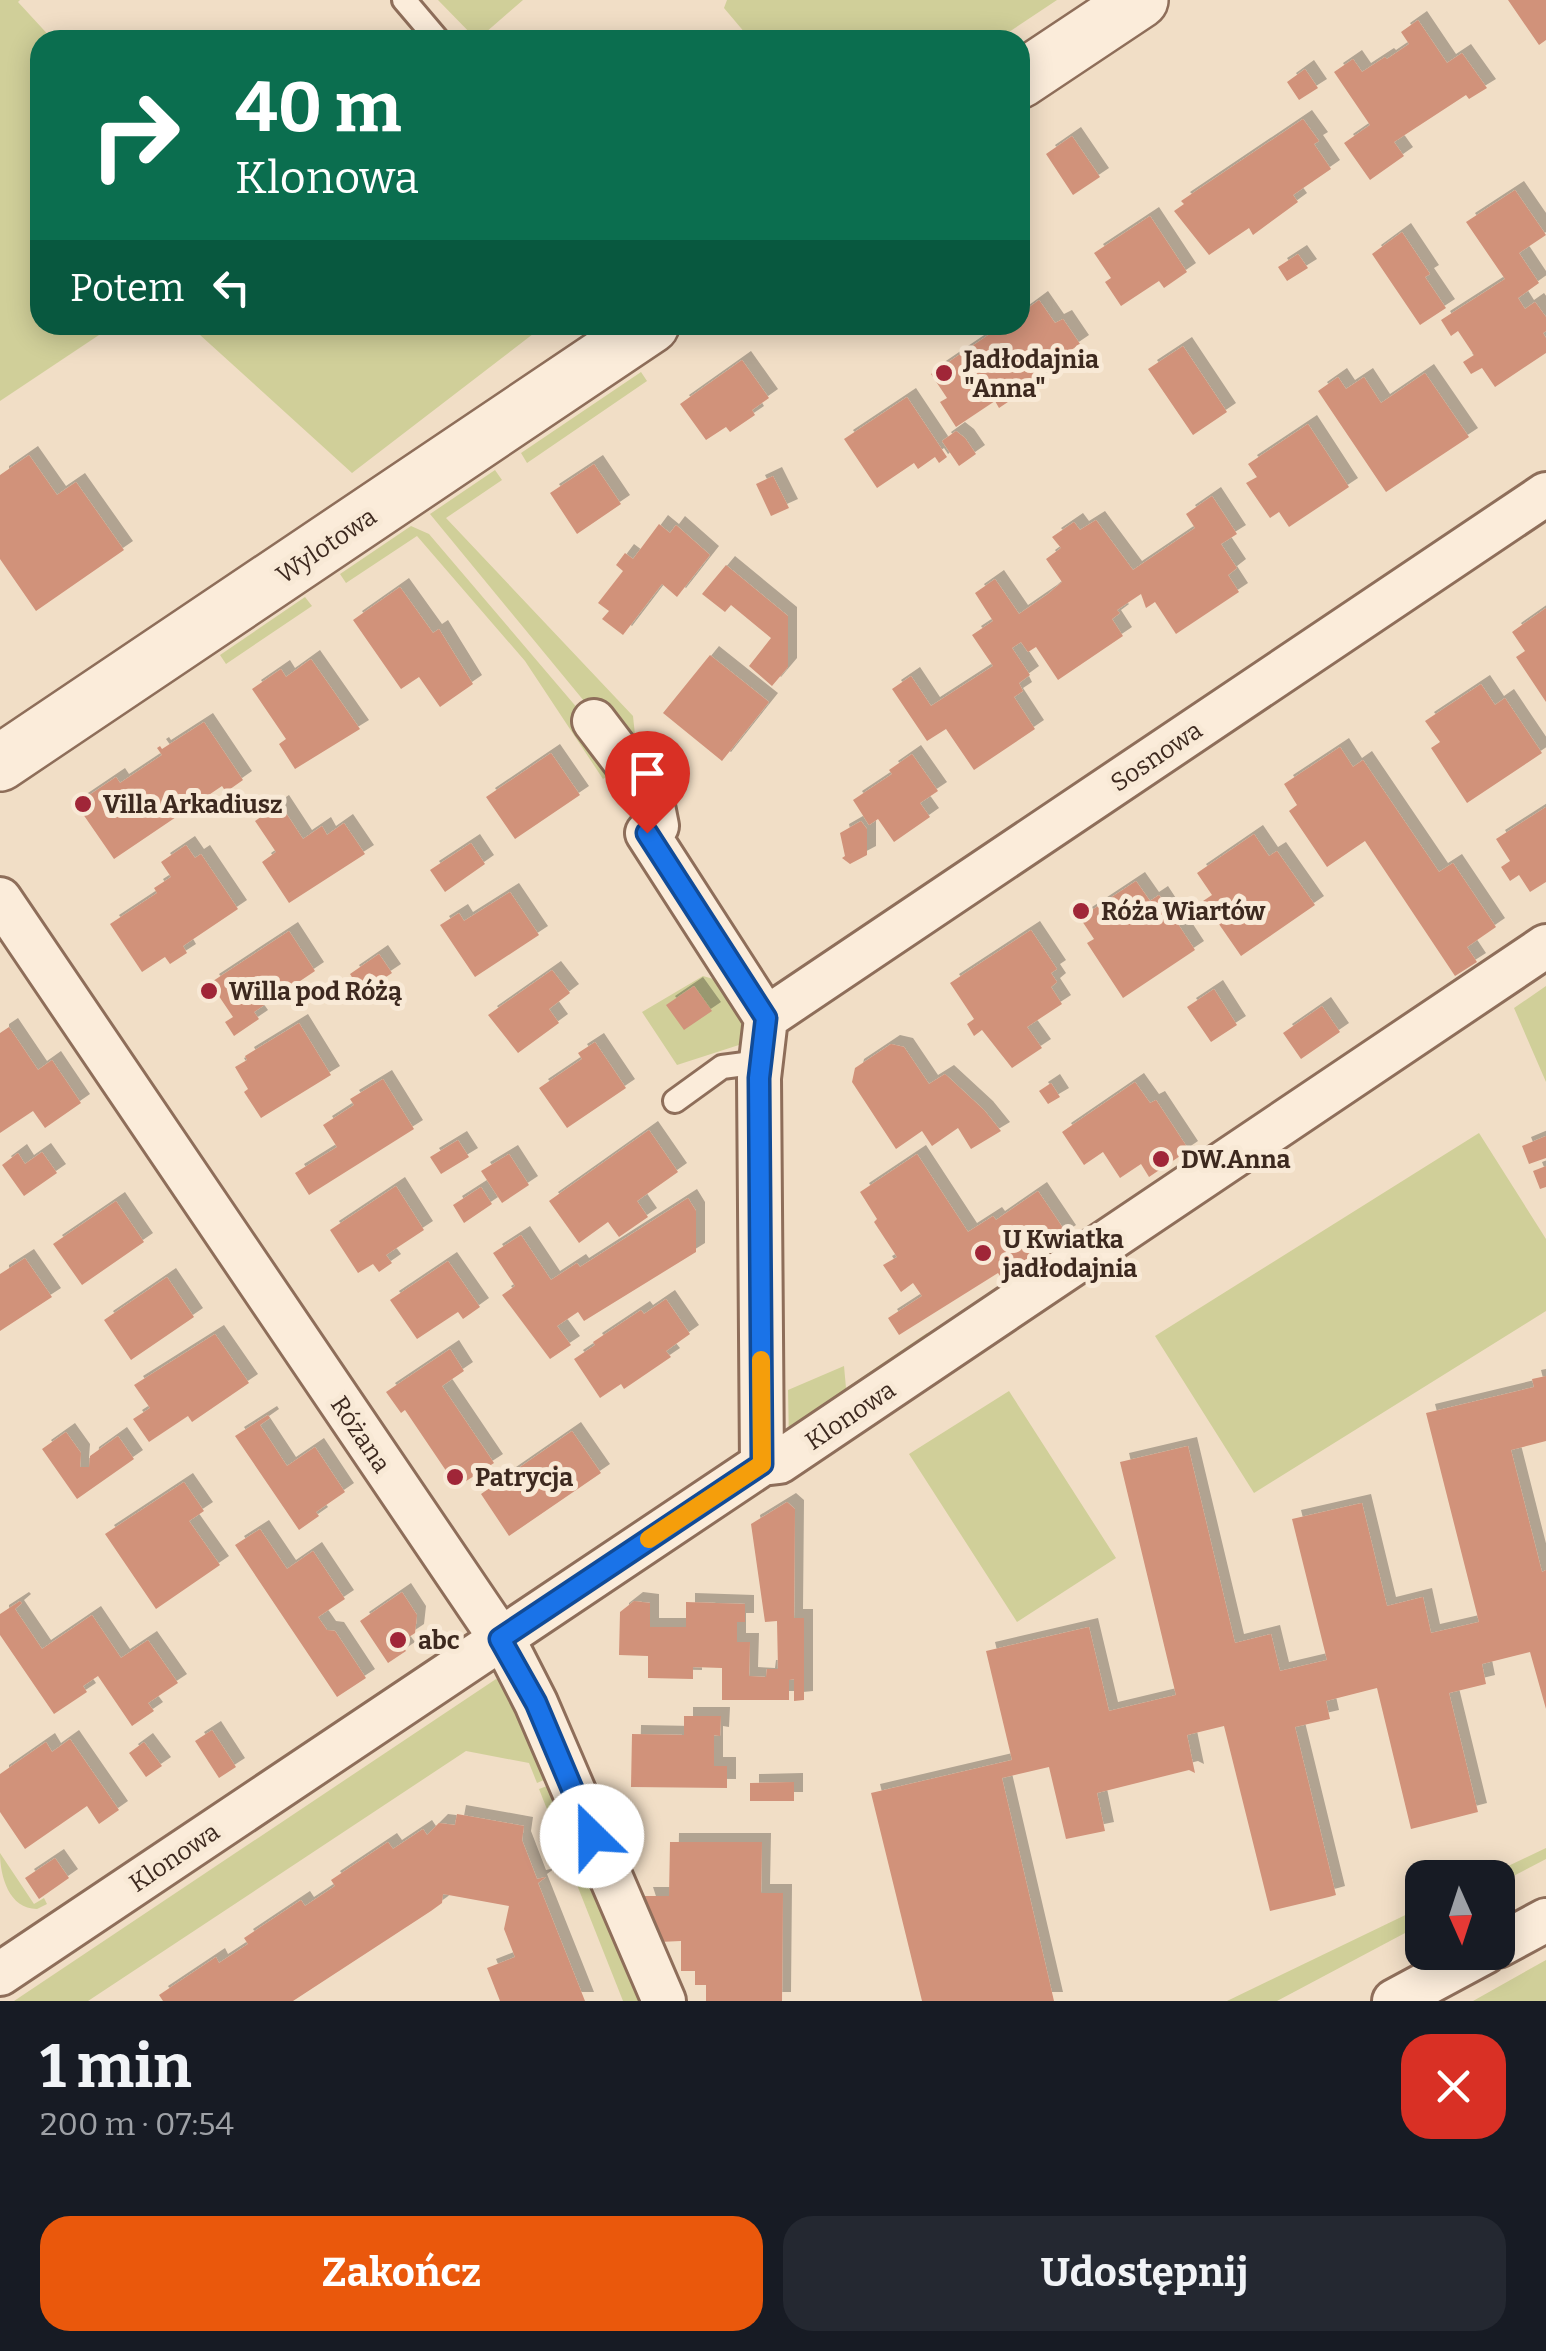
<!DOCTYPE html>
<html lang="pl">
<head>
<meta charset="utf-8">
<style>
	:root { --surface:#171b24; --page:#242831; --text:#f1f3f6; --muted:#9ea1a6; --accent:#ea580c }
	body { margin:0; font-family:Bitter,serif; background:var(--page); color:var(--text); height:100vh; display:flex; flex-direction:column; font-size:38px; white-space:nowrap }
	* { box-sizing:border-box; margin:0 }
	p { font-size:32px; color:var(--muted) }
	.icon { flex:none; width:55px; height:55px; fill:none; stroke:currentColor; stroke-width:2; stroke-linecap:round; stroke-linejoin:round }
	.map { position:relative; height:2001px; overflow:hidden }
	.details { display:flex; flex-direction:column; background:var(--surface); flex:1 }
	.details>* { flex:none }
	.banner { position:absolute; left:30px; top:30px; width:1000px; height:305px; border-radius:30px; box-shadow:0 5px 25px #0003; background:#0b6e4f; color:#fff; overflow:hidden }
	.needle { width:65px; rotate:177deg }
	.fabs { position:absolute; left:1405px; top:1860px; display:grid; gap:20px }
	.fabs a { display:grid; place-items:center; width:110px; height:110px; border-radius:20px; background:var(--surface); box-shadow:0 5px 25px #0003; font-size:50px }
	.pin { position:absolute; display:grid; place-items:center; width:85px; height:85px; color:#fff; margin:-102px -42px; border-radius:50% 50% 50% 0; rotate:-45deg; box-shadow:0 0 10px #0007 }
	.pin .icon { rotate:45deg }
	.me { position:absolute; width:110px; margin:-55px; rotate:337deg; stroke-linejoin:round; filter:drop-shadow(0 0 8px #0008) }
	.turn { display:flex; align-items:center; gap:35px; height:210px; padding:0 40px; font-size:45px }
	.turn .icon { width:130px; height:130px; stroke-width:2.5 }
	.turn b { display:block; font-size:70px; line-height:85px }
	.then { display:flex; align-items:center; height:95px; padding:0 40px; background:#0003; gap:20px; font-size:38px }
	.round { display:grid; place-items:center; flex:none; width:105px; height:105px; border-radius:30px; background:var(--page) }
	.headline { display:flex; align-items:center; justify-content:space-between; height:170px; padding:0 40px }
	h1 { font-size:60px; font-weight:700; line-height:75px }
	.cta { display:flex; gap:20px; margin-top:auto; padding:20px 40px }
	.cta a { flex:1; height:115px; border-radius:30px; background:var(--accent); color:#fff; font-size:40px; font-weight:700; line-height:115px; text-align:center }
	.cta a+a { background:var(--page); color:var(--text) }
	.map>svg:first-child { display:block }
</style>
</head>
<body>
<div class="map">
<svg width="1546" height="2001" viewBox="0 0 1546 2001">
	<defs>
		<filter id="shadow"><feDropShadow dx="9" dy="-9" stdDeviation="0" flood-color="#0004"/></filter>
	</defs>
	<rect width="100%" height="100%" fill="#f1dec6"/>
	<path fill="#d0cf99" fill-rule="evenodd" d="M 0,0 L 20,0 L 18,2 L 53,40 L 40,40 L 40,325 L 114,325 L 0,401 Z
		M 438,0 L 523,0 L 477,40 Z
		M 727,0 L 1057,0 L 997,40 L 751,40 L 724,8 Z
		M 189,325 L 527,325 L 533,334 L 352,473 Z
		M 641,372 L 647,381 L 527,463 L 521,453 Z
		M 495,470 L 502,480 L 446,518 L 633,716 L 636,745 L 598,718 L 430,514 Z
		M 411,526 L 429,534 L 590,723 L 615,771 L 603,779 L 525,661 L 417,536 L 346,583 L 340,574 Z
		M 305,597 L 312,606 L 226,664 L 220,655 Z
		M 703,976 L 720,981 L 741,1014 L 742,1044 L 677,1065 L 642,1012 ZM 694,986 L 711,1011 L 667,1005 Z
		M 1546,986 L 1546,1082 L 1514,1008 Z
		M 1479,1133 L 1546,1239 L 1546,1311 L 1254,1493 L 1155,1336 Z
		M 927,1333 L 936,1345 L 789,1444 L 788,1390 L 844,1366 L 846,1388 Z
		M 1009,1391 L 1116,1558 L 1017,1622 L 909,1454 Z
		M 496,1679 L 508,1683 L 553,1776 L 537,1783 L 529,1763 L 466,1751 L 88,2001 L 14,2001 Z
		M 555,1783 L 649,2001 L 623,2001 L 539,1789 Z
		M 1546,1848 L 1546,1859 L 1498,1884 L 1498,1878 L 1485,1877 Z
		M 0,1853 L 34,1904 L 44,1898 L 47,1904 L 37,1909 C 9,1909 0,1876 0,1853 Z
		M 1422,1907 L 1422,1924 L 1277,2001 L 1227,2001 Z
		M 1546,1960 L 1546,2001 L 1473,2001 Z"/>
	<path fill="#d1927a" filter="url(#shadow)" d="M 1508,0 L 1546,0 L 1546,40 L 1539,45 Z
		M 1418,20 L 1447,63 L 1462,53 L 1487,88 L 1469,99 L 1466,95 L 1394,142 L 1404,156 L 1370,180 L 1344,143 L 1370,125 L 1334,72 L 1353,59 L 1362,72 L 1385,57 L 1387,59 L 1409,44 L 1401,32 Z
		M 1305,69 L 1318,88 L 1299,100 L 1287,82 Z
		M 1303,119 L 1319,141 L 1314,144 L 1331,169 L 1293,195 L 1298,202 L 1253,235 L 1249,228 L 1209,255 L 1174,211 L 1184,204 L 1181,201 Z
		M 1072,136 L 1100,177 L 1073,195 L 1046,154 Z
		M 1515,190 L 1546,235 L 1519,253 L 1539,283 L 1518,298 L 1525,309 L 1535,302 L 1546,317 L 1546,331 L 1543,333 L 1546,338 L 1546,353 L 1495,387 L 1482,368 L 1471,374 L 1463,362 L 1474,355 L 1458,331 L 1451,336 L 1441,320 L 1505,279 L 1466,222 Z
		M 1150,216 L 1187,272 L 1164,288 L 1159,281 L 1121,306 L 1105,282 L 1111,278 L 1094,253 Z
		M 1402,232 L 1430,274 L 1425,277 L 1446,308 L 1420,325 L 1372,254 Z
		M 1298,254 L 1308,268 L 1287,281 L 1278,267 Z
		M 1039,300 L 1055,323 L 1063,319 L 1080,344 L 1042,370 L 1046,377 L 1023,392 L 999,408 L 995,401 L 956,427 L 940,402 L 947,398 L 931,374 L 1003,325 L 1020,325 L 1020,314 Z
		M 1183,346 L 1227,412 L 1193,435 L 1148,369 Z
		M 742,360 L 769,398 L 752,410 L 755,415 L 730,432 L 726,427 L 706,440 L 680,404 Z
		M 1425,373 L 1469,437 L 1386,492 L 1318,391 L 1338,377 L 1346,389 L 1364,377 L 1381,403 Z
		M 907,397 L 947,457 L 939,463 L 935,457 L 918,469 L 914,463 L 877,488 L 844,439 Z
		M 1308,424 L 1349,487 L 1289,527 L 1279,512 L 1270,518 L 1246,483 L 1257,477 L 1248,464 Z
		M 956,431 L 965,438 L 976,454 L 959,466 L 942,441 Z
		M 29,455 L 57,495 L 76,482 L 124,550 L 36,611 L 0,559 L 0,475 Z
		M 594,464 L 621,504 L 577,534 L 550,493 Z
		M 773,476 L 789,508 L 771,516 L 756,484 Z
		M 1212,496 L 1237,534 L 1221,544 L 1237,568 L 1228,575 L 1239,592 L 1176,634 L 1155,602 L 1146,608 L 1141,594 L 1117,610 L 1120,613 L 1112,619 L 1123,636 L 1058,680 L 1036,647 L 1028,652 L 1021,642 L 1012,648 L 1030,675 L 1019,683 L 1023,691 L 1014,697 L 1035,729 L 974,770 L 946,729 L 927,741 L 892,689 L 911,676 L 931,706 L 993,666 L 972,635 L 993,621 L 975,593 L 995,579 L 1019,614 L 1048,594 L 1062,582 L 1046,559 L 1061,548 L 1052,537 L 1074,522 L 1080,530 L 1096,520 L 1133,570 L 1195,528 L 1186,514 Z
		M 659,524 L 670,533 L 676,525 L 710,555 L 677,597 L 662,584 L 623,635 L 602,619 L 609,611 L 598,603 L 623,571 L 616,565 L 625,553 L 633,559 Z
		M 726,565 L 788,616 L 788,667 L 772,686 L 749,666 L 771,638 L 731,605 L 725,612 L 702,594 Z
		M 400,587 L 433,633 L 439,629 L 473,684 L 440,707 L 419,677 L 401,689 L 353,620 Z
		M 1546,608 L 1546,702 L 1516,657 L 1525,651 L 1512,632 Z
		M 710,655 L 769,702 L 722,761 L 663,713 Z
		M 311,659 L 360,729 L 295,769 L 279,744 L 286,739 L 252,689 L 281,669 L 286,677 Z
		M 1481,684 L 1495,705 L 1505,698 L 1542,753 L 1467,803 L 1431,748 L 1440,742 L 1425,721 Z
		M 204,722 L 243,780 L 226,792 L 222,786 L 114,859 L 76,804 L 116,777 L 120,783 L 162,755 L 157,748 L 160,746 L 162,749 Z
		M 1340,747 L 1353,767 L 1363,760 L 1439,872 L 1453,863 L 1496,927 L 1467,947 L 1477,962 L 1455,976 L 1365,841 L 1327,867 L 1289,811 L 1297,805 L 1284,784 Z
		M 551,753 L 580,795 L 515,839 L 486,797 Z
		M 912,754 L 938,791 L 920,803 L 930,817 L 894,842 L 878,819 L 869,825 L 853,800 L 892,774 L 889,770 Z
		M 280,804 L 303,839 L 322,826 L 327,835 L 344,823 L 365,854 L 289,903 L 262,862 L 276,852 L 255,821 Z
		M 1546,807 L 1546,882 L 1530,892 L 1519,875 L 1510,881 L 1501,867 L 1510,861 L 1496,839 Z
		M 861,821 L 867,829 L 867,855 L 850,864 L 842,858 L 845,856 L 840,833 Z
		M 1254,834 L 1269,856 L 1277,851 L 1315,905 L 1241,956 L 1203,901 L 1212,895 L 1197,873 Z
		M 471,843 L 485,864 L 445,892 L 430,870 Z
		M 186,845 L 195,858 L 201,854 L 238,909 L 183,946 L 187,953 L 170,964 L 165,957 L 142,972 L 110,924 L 157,893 L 154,888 L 171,877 L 161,862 Z
		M 1136,881 L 1150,901 L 1159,895 L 1195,950 L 1123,998 L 1087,943 L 1094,939 L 1080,918 Z
		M 510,892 L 539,935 L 475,977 L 440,925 L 459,913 L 464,921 Z
		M 1031,930 L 1057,969 L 1051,973 L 1057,982 L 1051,987 L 1062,1004 L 1027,1027 L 1042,1048 L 1012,1068 L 982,1030 L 974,1036 L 967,1024 L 974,1019 L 950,983 Z
		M 289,931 L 315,971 L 254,1012 L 259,1019 L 234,1036 L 225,1022 L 233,1017 L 210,983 Z
		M 379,954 L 392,973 L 362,993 L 350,974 Z
		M 552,970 L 570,993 L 549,1009 L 559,1023 L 518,1053 L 488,1015 Z
		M 694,986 L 712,1011 L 684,1030 L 666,1005 Z
		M 1214,989 L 1237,1025 L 1211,1042 L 1187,1007 Z
		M 1322,1006 L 1340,1032 L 1301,1059 L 1283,1033 Z
		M 299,1023 L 331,1075 L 261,1118 L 244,1092 L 248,1089 L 235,1067 L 247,1060 L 245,1056 Z
		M 9,1027 L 38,1070 L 52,1060 L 81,1103 L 45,1128 L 33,1111 L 0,1133 L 0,1033 Z
		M 595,1042 L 626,1088 L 567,1128 L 539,1088 L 582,1059 L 578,1053 Z
		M 891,1044 L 904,1047 L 929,1084 L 945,1074 L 984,1110 L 1001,1131 L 971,1149 L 958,1128 L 932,1146 L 922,1131 L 896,1149 L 852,1082 L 855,1068 Z
		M 383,1079 L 414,1129 L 309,1195 L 295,1173 L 337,1147 L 323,1125 L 354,1105 L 350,1099 Z
		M 1135,1082 L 1150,1103 L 1156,1100 L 1189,1150 L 1149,1177 L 1141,1164 L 1120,1178 L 1103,1152 L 1084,1165 L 1062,1132 Z
		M 1051,1083 L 1060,1097 L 1048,1104 L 1039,1091 Z
		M 649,1130 L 678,1172 L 637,1201 L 648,1217 L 619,1237 L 608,1222 L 579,1243 L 549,1201 Z
		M 1546,1136 L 1546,1158 L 1529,1164 L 1522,1146 Z
		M 458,1140 L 469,1157 L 441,1174 L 430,1157 Z
		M 42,1152 L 57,1173 L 24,1196 L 2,1165 L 18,1153 L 25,1164 Z
		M 509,1154 L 529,1185 L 502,1203 L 481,1171 Z
		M 917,1154 L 968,1232 L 993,1216 L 996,1220 L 1038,1191 L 1067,1234 L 1024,1263 L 1020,1258 L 1016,1260 L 1023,1271 L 1005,1283 L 998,1273 L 899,1335 L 888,1318 L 922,1296 L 913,1283 L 901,1292 L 883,1265 L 897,1257 L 874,1222 L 877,1219 L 860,1192 Z
		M 1546,1166 L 1546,1187 L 1540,1189 L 1533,1171 Z
		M 396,1186 L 424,1230 L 386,1255 L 392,1263 L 379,1272 L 373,1264 L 358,1273 L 330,1230 Z
		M 481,1187 L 492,1204 L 464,1223 L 453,1205 Z
		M 688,1198 L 696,1211 L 696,1252 L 584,1321 L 578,1312 L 557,1326 L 571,1345 L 550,1359 L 502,1295 L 515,1286 L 493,1253 L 521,1235 L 551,1280 L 577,1263 L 580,1267 Z
		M 116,1201 L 144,1242 L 82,1285 L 53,1244 Z
		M 25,1258 L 52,1297 L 0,1331 L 0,1274 Z
		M 448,1261 L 480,1307 L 463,1319 L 458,1312 L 417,1339 L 390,1300 Z
		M 167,1277 L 194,1317 L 131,1360 L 104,1320 Z
		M 666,1299 L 690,1334 L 666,1351 L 671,1357 L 624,1389 L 621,1384 L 600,1398 L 574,1359 L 595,1345 L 593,1342 L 641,1310 L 644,1314 Z
		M 215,1334 L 249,1383 L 192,1422 L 188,1416 L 149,1442 L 133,1419 L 150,1408 L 134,1385 Z
		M 450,1349 L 464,1371 L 442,1386 L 494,1463 L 457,1487 L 405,1410 L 401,1413 L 386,1392 Z
		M 1546,1376 L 1546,1441 L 1511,1450 L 1542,1572 L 1546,1570 L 1546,1709 L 1530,1652 L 1482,1664 L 1486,1684 L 1449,1693 L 1478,1812 L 1411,1829 L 1377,1688 L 1326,1701 L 1330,1719 L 1295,1727 L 1336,1895 L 1329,1897 L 1270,1911 L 1224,1726 L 1187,1735 L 1195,1773 L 1189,1770 L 1097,1793 L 1105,1831 L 1066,1839 L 1049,1767 L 1002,1778 L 1054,2001 L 922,2001 L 871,1793 L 1012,1760 L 986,1651 L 1089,1627 L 1109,1711 L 1176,1695 L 1120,1462 L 1188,1446 L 1235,1643 L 1271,1634 L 1280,1671 L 1327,1660 L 1292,1519 L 1362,1503 L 1387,1606 L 1423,1597 L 1431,1633 L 1479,1622 L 1426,1413 L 1534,1387 L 1532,1379 Z
		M 268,1415 L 270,1418 L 260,1425 L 287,1466 L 315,1447 L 345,1492 L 316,1512 L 319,1516 L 299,1530 L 235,1436 Z
		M 572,1431 L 601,1473 L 509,1536 L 481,1494 Z
		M 66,1432 L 81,1453 L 80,1467 L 89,1467 L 90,1456 L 118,1436 L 134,1459 L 77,1499 L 42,1449 Z
		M 184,1482 L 204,1511 L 189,1521 L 220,1565 L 156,1609 L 105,1534 Z
		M 787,1502 L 795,1509 L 794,1618 L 804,1618 L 804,1700 L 794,1701 L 794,1679 L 789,1680 L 789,1700 L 722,1700 L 722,1668 L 693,1667 L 693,1679 L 648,1678 L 648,1656 L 619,1655 L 620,1612 L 634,1601 L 650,1603 L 650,1627 L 686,1627 L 686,1602 L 745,1604 L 745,1622 L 737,1622 L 737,1642 L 750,1642 L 749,1676 L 766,1677 L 767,1669 L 778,1669 L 777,1621 L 765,1622 L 751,1524 Z
		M 260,1529 L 287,1569 L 313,1551 L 345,1599 L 318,1617 L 327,1630 L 335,1631 L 366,1678 L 337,1697 L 235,1545 Z
		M 402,1592 L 417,1615 L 415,1633 L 400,1643 L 406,1651 L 388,1663 L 360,1621 Z
		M 20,1601 L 22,1603 L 15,1609 L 42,1649 L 92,1615 L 121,1658 L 148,1640 L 178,1683 L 148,1703 L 154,1711 L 132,1726 L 98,1676 L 83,1686 L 87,1692 L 54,1714 L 0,1635 L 0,1614 Z
		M 684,1716 L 721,1716 L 720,1736 L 714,1735 L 714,1766 L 727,1766 L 727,1788 L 631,1787 L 632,1734 L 684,1735 Z
		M 212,1730 L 236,1767 L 219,1778 L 195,1741 Z
		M 70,1739 L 119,1810 L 99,1824 L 87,1806 L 25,1849 L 0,1812 L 0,1774 L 46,1742 L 52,1752 Z
		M 144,1742 L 162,1766 L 146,1777 L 129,1753 Z
		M 794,1782 L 794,1801 L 750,1801 L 750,1783 Z
		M 457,1814 L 524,1826 L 522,1840 L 537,1879 L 546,1877 L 538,1883 L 585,2001 L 500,2001 L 487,1968 L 515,1957 L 504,1929 L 509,1906 L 443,1894 L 442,1903 L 431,1911 L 293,2001 L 163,2001 L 159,1995 L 216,1957 L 219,1963 L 248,1944 L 244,1938 L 301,1900 L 305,1906 L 335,1886 L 331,1880 L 388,1842 L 393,1849 L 423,1829 L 427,1835 L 439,1823 L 455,1825 Z
		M 670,1842 L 762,1842 L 761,1893 L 783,1893 L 782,2001 L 706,2001 L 706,1985 L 695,1985 L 695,1971 L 681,1971 L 681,1941 L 659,1942 L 644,1896 L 669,1896 Z
		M 55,1858 L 69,1878 L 39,1899 L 25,1878 Z"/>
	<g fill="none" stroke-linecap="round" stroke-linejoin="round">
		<defs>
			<path id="service" d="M 404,0 L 438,40
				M 675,1101 L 722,1067 L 760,1062"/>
			<path id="minor" d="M 594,721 L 651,796 L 657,826 L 647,833 L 766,1018 L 759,1078 L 762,1464
				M 0,899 L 511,1654 L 536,1703 L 664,2001
				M 766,1018 L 1546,494
				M 1498,1946 L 1546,1920
				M 0,1974 L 762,1464 L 779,1462 L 1546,946
				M 1394,2001 L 1485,1952"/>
			<path id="tertiary" d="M 1020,80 L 1140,0
				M 0,763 L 651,325"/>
		</defs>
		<use href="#service" stroke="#8e6e5a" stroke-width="28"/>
		<use href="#minor" stroke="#8e6e5a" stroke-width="48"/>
		<use href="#tertiary" stroke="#8e6e5a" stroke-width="60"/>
		<use href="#service" stroke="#fbecda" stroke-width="22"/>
		<use href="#minor" stroke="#fbecda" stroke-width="42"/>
		<use href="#tertiary" stroke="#fbecda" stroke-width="55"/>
	</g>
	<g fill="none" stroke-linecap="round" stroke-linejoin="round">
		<defs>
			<path id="route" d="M 592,1836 L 536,1703 L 500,1639 L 762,1464 L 759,1078 L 766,1018 L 647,833"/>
		</defs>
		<use href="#route" stroke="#114b97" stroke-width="25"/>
		<use href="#route" stroke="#1a73e8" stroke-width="18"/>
		<path stroke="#f59e0b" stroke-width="18" d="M 649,1539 L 762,1464 L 761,1360"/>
	</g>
	<g fill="#a02638" stroke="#f8e9d6" stroke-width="4">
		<circle cx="944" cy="373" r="10"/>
		<circle cx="83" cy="804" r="10"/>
		<circle cx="1081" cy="911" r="10"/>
		<circle cx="209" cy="991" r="10"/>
		<circle cx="1161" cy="1159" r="10"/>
		<circle cx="983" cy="1253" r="10"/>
		<circle cx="455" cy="1477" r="10"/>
		<circle cx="398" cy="1640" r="10"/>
	</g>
	<g text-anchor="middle" stroke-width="10" stroke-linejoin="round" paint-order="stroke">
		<g font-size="25" font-weight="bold" fill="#3d291f" stroke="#f8e9d6" text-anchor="start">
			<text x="964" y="368">Jadłodajnia<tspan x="964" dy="29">"Anna"</tspan></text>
			<text x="103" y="813">Villa Arkadiusz</text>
			<text x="1101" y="920">Róża Wiartów</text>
			<text x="229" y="1000">Willa pod Różą</text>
			<text x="1181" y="1168">DW.Anna</text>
			<text x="1003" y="1248">U Kwiatka<tspan x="1003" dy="29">jadłodajnia</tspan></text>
			<text x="475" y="1486">Patrycja</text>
			<text x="418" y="1649">abc</text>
		</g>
		<g font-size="25" fill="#3d291f" stroke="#f8e9d6">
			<text transform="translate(326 545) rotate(-34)" y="9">Wylotowa</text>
			<text transform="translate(1156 756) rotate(-34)" y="9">Sosnowa</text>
			<text transform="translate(850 1415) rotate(-34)" y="9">Klonowa</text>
			<text transform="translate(361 1434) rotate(56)" y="9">Różana</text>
			<text transform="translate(174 1857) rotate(-34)" y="9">Klonowa</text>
		</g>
	</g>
</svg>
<div class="fabs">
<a><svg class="needle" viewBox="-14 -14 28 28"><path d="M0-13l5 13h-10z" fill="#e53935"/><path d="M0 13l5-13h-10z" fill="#9ea1a6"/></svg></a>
</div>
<div class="pin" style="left:647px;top:833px;background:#d93025"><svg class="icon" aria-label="arrive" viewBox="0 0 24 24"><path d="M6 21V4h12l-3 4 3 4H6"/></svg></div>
<svg class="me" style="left:592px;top:1836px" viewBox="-20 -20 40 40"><circle r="19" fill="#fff"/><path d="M0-13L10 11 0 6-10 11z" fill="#1a73e8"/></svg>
<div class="banner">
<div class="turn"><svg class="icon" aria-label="right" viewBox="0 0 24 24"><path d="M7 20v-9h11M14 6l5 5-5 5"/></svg><div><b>40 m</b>Klonowa</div></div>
<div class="then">Potem<svg class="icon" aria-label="left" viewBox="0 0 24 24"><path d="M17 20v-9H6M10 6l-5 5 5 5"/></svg></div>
</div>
</div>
<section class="details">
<div class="headline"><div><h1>1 min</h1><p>200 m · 07:54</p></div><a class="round" style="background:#d93025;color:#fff"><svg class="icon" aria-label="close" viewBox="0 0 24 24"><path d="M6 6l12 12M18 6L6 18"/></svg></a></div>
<div class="cta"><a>Zakończ</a><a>Udostępnij</a></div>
</section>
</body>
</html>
